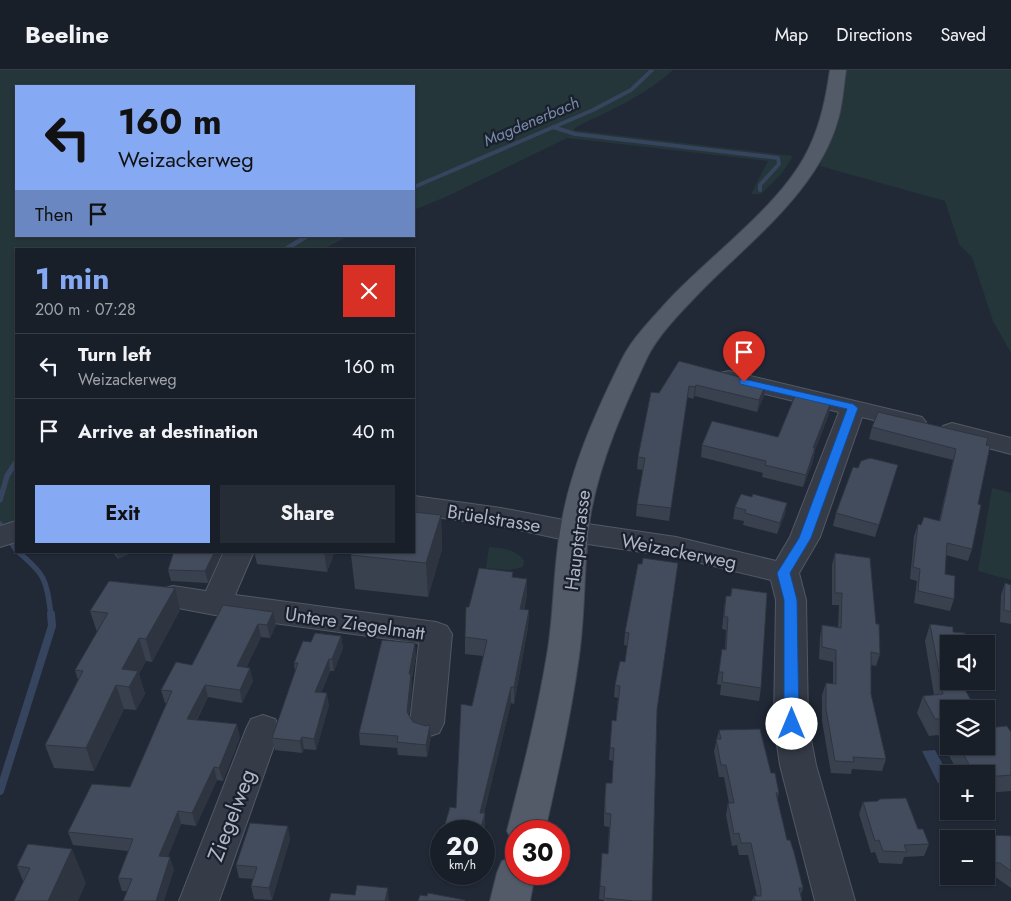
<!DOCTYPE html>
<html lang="en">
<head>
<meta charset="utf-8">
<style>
	:root { --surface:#191f29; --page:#262c35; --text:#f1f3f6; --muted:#9fa2a8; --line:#373d46; --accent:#86a9f3 }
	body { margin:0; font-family:Jost,sans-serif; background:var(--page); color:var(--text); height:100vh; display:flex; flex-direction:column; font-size:19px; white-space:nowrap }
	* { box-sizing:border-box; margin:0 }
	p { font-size:16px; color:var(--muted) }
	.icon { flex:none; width:28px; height:28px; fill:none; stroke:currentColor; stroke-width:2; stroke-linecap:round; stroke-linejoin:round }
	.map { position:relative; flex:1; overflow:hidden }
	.panel { position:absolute; left:15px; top:178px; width:400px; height:305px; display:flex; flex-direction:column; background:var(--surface); border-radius:0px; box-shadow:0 1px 4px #0004,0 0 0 1px var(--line) }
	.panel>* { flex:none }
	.top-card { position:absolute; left:15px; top:15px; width:400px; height:152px; border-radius:0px; box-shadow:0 1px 4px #0004,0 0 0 1px var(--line); background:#86a9f3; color:#111; overflow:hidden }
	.fabs { position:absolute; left:940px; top:565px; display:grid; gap:10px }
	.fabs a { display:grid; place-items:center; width:55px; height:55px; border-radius:0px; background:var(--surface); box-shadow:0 1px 4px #0004,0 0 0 1px var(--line); font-size:25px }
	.speed { position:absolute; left:430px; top:750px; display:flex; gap:10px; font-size:25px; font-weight:700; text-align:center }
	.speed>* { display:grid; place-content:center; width:65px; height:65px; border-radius:50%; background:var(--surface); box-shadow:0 1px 4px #0004,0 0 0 1px var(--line); line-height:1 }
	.speed small { font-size:12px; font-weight:400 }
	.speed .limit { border:8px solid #d22; background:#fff; color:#111 }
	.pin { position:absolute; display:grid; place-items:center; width:42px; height:42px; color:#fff; margin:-51px -21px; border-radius:50% 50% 50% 0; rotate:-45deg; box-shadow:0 0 5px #0007 }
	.pin .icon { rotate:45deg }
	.me { position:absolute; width:55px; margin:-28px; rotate:0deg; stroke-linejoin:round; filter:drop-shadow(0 0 4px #0008) }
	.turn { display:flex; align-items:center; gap:18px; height:105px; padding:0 20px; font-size:22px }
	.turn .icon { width:65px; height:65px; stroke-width:2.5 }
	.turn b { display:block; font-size:35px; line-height:42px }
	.then { display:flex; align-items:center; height:48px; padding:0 20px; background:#0003; gap:10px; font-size:19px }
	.round { display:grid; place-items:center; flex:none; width:52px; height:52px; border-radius:0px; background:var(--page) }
	.head { display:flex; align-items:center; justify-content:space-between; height:85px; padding:0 20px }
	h1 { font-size:30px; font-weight:700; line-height:38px; color:var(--accent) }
	.action { display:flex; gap:10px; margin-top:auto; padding:10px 20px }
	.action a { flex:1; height:58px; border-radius:0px; background:var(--accent); color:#111; font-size:20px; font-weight:700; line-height:58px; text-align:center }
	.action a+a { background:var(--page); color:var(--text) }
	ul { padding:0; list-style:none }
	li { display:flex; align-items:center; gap:15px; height:65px; padding:0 20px; border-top:1px solid var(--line) }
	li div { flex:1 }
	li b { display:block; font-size:19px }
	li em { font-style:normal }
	header { display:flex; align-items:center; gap:30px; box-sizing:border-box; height:70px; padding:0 25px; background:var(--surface); border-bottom:1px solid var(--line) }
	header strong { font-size:24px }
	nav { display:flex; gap:28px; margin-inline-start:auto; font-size:18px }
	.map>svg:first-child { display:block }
</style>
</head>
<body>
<header>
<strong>Beeline</strong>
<nav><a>Map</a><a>Directions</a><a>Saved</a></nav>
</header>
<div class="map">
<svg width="1011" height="831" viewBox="0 0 1011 831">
	<rect width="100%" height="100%" fill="#212937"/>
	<path fill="#243639" d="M 0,0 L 673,0 C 646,25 611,40 578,56 L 573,60 L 793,86 L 782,103 L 761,124 L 751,124 L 768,91 L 567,68 L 450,125 L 414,140 L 414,16 L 16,16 L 16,166 L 349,166 L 323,179 L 16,179 L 16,453 L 0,457 Z
		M 844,0 L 1011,0 L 1011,283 L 993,251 L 972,187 L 959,174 L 945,131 L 820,96 L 844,10 Z
		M 992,418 L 1011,423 L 1011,510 L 978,501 Z
		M 489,477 C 503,478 514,479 524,490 L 523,497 L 509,500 L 486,498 Z"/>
	<path fill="#36445e" d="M 935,680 L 949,706 L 949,712 L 938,713 L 922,681 Z"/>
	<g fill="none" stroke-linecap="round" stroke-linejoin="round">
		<path stroke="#36445e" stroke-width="4" d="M 553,57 L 575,64 L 778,88 L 779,94 L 760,115 L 760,120
			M 414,117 L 593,40 L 631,20 L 652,0"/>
		<path stroke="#36445e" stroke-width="4.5" d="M 286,179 L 307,166"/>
		<path stroke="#36445e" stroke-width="5.5" d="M 0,430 L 7,406 L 16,392
			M 0,454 L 16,480
			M 17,481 C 46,505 46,509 51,545"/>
		<path stroke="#36445e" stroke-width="8" d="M 0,721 L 52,556 L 51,544"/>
		<defs>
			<path id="minor" d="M 729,301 L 922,347 L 926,352 L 922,357 L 913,360 L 862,347 L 820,467 L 799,503 L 806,530 L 808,654 L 816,695 L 855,831 L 815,831 L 780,695 L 774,654 L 776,530 L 771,510 L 676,487 L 574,472 L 501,456 L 414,444 L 414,426 L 501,438 L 574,452 L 676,467 L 776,491 L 790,467 L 839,342 L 720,313 L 717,308 L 720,303 Z
				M 952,353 L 1011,368 L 1011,384 L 943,366 L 939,361 L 943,356 Z
				M 16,451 L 16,472 L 0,477 L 0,456 Z
				M 224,481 L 254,481 L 235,525 L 436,552 L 447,556 L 452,564 L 444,653 L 439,663 L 427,667 L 415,663 L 410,653 L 419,573 L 215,545 L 162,535 L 158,527 L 162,519 L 173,516 L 206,521 Z
				M 263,645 L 275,649 L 280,659 L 219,831 L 179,831 L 246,659 L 251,649 Z"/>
			<path id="major" d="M 830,0 L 846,0 C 844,14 843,28 840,42 C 823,116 755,167 704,218 C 684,239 658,264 646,290 C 623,339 601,389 591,442 C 583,489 586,538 579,586 C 571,645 558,703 545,761 L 516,761 L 516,774 L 513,772 L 507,761 C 522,703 537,645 547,585 C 554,544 553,503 560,462 C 569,401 595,344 622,289 C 632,269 649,252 664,235 C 707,187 782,136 809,78 C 821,53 826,27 830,0 Z
				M 516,786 L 516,804 L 535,804 L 530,831 L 490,831 L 497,803 L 502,791 Z"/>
		</defs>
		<use href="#minor" stroke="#525965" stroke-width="2"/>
		<use href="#major" stroke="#3e4451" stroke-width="2"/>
		<use href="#minor" fill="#353b47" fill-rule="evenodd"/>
		<use href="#major" fill="#535a68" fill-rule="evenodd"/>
	</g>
	<path fill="#39414f" d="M 679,291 L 764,326 L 757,342 L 695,326 L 693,329 L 687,327 L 669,451 L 636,446 L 637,434 L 643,400 L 637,399 L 638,387 L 659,323 Z
		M 818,329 L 829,344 L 815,380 L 813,391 L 803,417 L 762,407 L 763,403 L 701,387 L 702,375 L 778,367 Z
		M 872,357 L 986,375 L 972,479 L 968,491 L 946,485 L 945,504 L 954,529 L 950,541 L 914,533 L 917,511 L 910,509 L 914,466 L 918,454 L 921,455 L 939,451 L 953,390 L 869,369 Z
		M 898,395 L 875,467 L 833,456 L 836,443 L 858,398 Z
		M 752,427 L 787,433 L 785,444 L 777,464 L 743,455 L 744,451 L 733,449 L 735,437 Z
		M 441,445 L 442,479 L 428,527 L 355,519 L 351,485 Z
		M 112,481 L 131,481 L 132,482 L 118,489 Z
		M 223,481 L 208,513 L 171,511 L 168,500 Z
		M 254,481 L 335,481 L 327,502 L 257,494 Z
		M 835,483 L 876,554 L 880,584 L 876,596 L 871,595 L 871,624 L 886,689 L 882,701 L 852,699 L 851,704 L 831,703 L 822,651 L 822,625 L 826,613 L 833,614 L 833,592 L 819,589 L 820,567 L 822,555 L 838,557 L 839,535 L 832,535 L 832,495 Z
		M 638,494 L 657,642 L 652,831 L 604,831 L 604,830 L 599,829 L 602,783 L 608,784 L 609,757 L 604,756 L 604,741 L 606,713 L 612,713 L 613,691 L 609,690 L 612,650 L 616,651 L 618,628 L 614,627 L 615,615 L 625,592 L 628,576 L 624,575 L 625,562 Z
		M 513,508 L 527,525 L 524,540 L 529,540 L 528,557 L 514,634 L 511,633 L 484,743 L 485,760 L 484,764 L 484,761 L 456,738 L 472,636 L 483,586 L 465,584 L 465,567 Z
		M 1005,513 L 1011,515 L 1011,554 L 1000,552 L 1001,525 Z
		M 732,518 L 761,618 L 759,631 L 720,625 L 721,615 L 717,614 L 722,579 L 725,579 L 726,560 L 722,559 L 724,538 L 726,526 L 730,526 Z
		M 223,535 L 276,555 L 270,568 L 261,567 L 246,598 L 253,611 L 242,633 L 208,627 L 197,650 L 240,667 L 223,711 L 217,710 L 196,756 L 181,754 L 168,786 L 174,800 L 127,821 L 122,821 L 118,808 L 128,781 L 73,775 L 68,762 L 130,717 L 167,633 L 165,633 L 161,620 L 192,595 Z
		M 180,540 L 152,592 L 146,591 L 139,604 L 145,624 L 136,640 L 124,639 L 94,701 L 54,698 L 45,675 L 78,610 L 75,600 L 97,562 L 90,541 Z
		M 930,554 L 949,574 L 949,611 L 966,611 L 965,614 L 962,614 L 949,639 L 949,676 L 986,676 L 987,658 L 1011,662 L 1011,721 L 986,723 L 986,704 L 959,704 L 938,665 L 929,666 L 917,643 L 923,626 L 934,625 L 925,571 Z
		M 341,566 L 343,578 L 334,601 L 330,601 L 321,623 L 329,635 L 316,680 L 304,679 L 302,683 L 275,680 L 272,668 L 295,602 L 294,593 L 311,572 Z
		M 416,585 L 412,608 L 412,616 L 409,645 L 413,652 L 426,656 L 430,655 L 431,668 L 427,687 L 398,685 L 397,678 L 360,675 L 359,663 Z
		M 719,660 L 771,703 L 779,723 L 777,730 L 787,770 L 803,818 L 801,824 L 802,831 L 752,831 L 754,826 L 757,826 L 748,785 L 739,785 L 737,775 L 732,776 L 726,745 L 728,733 L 729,733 L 724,707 L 719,707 L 714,681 Z
		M 863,732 L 918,759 L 929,774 L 924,786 L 904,787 L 902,794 L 879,793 L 875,782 L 871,783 L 859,744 Z
		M 1011,766 L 1011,818 L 994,806 L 986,805 L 986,769 Z
		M 441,768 L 441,795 L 439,795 L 438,778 Z
		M 290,769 L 272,830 L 254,829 L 251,816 L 253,809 L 239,808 L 236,795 Z
		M 28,774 L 86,813 L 23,811 L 17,796 Z"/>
	<path fill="#2e3540" d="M 766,314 L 764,326 L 757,342 L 759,330 Z
		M 696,315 L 695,326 L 693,329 L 695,317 Z
		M 831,332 L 829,344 L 815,380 L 813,391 L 803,417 L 806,405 L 813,378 Z
		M 787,433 L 785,444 L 777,464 L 780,453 Z
		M 441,445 L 442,479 L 428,527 L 426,493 Z
		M 118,481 L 131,481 L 132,482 L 118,489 L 116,482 Z
		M 215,481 L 223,481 L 208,513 L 205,501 Z
		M 324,481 L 335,481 L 327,502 Z
		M 527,509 L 527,525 L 520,556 L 520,539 Z
		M 175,518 L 180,540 L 152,592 L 146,569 Z
		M 529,540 L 528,557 L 514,634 L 514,617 Z
		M 273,542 L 276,555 L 270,568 L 267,555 Z
		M 258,554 L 261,567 L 240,609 L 237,596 Z
		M 341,566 L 343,578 L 334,601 L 332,589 Z
		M 139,568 L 146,591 L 139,604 L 145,624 L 136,640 L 129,617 L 122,599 Z
		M 415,573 L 416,585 L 412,608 L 412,616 L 408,654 L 407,642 L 409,604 Z
		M 329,589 L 330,601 L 317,634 L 315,622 Z
		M 250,598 L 253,611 L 242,633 L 240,620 Z
		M 116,615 L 124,639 L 94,701 L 86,678 Z
		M 205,615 L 208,627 L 190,662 L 187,649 Z
		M 511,617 L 511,633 L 480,759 L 480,743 Z
		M 327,623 L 329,635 L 316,680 L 314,669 Z
		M 237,654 L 240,667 L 223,711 L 219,698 Z
		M 430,655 L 431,668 L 427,687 L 426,675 Z
		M 302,667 L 304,679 L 302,683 L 300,671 Z
		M 214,697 L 217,710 L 196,756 L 192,743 Z
		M 178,741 L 181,754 L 163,799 L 159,786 Z
		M 485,743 L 485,760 L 484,764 L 484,761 L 480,761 Z
		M 288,756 L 290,769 L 272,830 L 269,818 Z
		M 72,779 L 86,813 L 78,831 L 48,831 Z
		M 170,787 L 174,800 L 164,831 L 156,831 Z
		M 388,818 L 389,831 L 385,831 Z"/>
	<path fill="#424c5c" stroke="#2e3540" d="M 679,291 L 766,314 L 759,330 L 696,315 L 695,317 L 689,316 L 671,438 L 637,434 L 645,388 L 638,387 L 651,322 L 659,323 Z
		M 797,321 L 818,326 L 817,329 L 831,332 L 813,378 L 815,378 L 806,405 L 765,395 L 766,391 L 702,375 L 712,351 L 778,367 Z
		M 878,342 L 988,368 L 986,375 L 990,376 L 978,434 L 981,435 L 972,479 L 947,473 L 945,504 L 955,506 L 954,529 L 918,521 L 920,499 L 913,497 L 918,454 L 921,455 L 924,447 L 940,451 L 956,379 L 872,357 Z
		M 870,388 L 898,395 L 879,455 L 836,443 L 853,397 L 858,398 L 861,391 Z
		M 741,424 L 752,427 L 753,424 L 787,433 L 780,453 L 745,443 L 746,440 L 735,437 Z
		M 414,442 L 441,445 L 426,493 L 351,485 L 352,481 L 414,481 Z
		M 174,481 L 215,481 L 205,501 L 168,500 Z
		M 835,483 L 870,488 L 876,554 L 879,554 L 880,584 L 871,582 L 871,624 L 886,689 L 853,687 L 854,692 L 835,691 L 826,639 L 826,613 L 836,614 L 836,580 L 822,577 L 822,555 L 841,558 L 842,523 L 835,523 Z
		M 643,488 L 678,493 L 657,640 L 652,831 L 634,831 L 604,828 L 605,817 L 600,816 L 602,783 L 608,784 L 611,744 L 605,743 L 605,728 L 606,713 L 612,713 L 614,678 L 610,678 L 612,650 L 616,651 L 620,616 L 615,615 L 620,591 L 625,592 L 629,563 L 625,562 L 638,494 L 642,494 Z
		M 479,498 L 513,502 L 512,507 L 527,509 L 520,539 L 529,540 L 514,617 L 511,617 L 480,743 L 485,743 L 480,761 L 443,761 L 450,737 L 456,738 L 461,634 L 472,636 L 487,570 L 465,567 L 466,537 L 469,537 Z
		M 109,511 L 175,518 L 146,569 L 139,568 L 122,599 L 138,601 L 129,617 L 116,615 L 86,678 L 45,675 L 83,601 L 75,600 L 108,543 L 90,541 Z
		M 1005,513 L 1011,515 L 1011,542 L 1004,540 Z
		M 732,518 L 767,523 L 761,618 L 722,612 L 723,602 L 719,602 L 722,579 L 726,580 L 728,547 L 724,547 L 726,526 L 731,526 Z
		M 223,535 L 273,542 L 267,555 L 258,554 L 237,596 L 250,598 L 240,620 L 205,615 L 187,649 L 237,654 L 219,698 L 214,697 L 192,743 L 178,741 L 159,786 L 170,787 L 156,831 L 123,831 L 132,809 L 118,808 L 133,769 L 68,762 L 92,714 L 130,717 L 172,621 L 161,620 L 176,592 L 192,595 Z
		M 930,554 L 953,557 L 953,562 L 965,563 L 967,574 L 949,574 L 949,611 L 960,611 L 976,639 L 949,639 L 949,657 L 944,649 L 935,649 L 923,626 L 943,624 Z
		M 315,563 L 341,566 L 332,589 L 329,589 L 315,622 L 327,623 L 314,669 L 302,667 L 300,671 L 272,668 L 298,593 L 294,593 L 303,571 L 311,572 Z
		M 382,570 L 415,573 L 409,604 L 411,604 L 407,642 L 413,652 L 426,656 L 430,655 L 426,675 L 397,672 L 398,666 L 359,663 Z
		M 1007,656 L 1011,662 L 1011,705 L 986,707 L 986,704 L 974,704 L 959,676 L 986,676 L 986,657 L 987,658 Z
		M 760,659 L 771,703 L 775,703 L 779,723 L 776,723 L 787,770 L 790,770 L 794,782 L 803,818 L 799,818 L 802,831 L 755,831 L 754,826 L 761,826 L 761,819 L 751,773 L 741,773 L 739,763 L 734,764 L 728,733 L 734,733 L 726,695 L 721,695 L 716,669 L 721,669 L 719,660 Z
		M 906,728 L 918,759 L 923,759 L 929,774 L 904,775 L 907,782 L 883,781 L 879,770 L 875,771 L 863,732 L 878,731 L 880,729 Z
		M 250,753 L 288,756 L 269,818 L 251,816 L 257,797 L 236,795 Z
		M 973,764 L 1011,766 L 1011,801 L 1000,793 L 986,792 L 986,769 L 968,769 Z
		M 441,768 L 441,779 L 438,778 Z
		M 28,774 L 72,779 L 48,831 L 14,831 L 30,798 L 17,796 Z
		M 357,815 L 388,818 L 385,831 L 329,831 L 331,823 L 355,825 Z
		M 428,823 L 465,830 L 465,831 L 418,831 L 420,825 L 427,826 Z"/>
	<path fill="#1a73e8" stroke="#114b97" d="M 740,309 L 744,309 L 853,334 L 858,338 L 811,468 L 790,503 L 797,530 L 799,654 L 797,658 L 792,660 L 786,658 L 784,654 L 784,530 L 777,503 L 799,468 L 847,339 L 740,314 Z"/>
	<g text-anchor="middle" stroke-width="4.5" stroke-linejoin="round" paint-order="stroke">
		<g font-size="16" font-style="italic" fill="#788bab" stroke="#1a202c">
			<text transform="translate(531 51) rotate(-23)" y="6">Magdenerbach</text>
		</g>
		<g font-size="19" fill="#afb6c4" stroke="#1a202c">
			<text transform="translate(494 448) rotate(9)" y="7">Brüelstrasse</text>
			<text transform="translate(577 470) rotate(-83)" y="7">Hauptstrasse</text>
			<text transform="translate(679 481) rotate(11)" y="7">Weizackerweg</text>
			<text transform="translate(355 553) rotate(8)" y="7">Untere Ziegelmatt</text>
		</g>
		<g font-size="22" fill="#afb6c4" stroke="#1a202c">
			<text transform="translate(231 745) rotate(-69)" y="8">Ziegelweg</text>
		</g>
	</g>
</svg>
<div class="fabs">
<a><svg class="icon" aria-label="sound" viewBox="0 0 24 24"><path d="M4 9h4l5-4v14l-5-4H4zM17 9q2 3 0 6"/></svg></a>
<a><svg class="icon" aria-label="layers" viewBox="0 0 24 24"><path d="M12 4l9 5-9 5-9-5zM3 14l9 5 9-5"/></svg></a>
<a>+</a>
<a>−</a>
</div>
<div class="speed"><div>20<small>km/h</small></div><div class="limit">30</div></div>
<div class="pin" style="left:744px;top:312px;background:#d93025"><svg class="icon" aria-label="arrive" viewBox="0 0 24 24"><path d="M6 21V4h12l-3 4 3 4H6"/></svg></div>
<svg class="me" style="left:792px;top:654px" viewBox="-20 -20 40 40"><circle r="19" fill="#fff"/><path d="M0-13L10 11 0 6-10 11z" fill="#1a73e8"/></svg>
<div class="top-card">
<div class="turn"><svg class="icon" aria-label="left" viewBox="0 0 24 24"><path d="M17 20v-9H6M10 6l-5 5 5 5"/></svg><div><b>160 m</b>Weizackerweg</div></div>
<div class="then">Then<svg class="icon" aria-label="arrive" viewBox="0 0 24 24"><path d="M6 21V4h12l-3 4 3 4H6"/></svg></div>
</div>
<section class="panel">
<div class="head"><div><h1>1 min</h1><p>200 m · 07:28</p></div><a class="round" style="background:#d93025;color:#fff"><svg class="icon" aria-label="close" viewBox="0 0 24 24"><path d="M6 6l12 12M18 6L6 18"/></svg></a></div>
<ul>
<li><svg class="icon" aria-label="left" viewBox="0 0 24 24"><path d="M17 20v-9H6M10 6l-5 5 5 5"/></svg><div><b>Turn left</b><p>Weizackerweg</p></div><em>160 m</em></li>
<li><svg class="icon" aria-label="arrive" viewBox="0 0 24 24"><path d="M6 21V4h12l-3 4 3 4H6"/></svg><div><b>Arrive at destination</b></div><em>40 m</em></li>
</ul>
<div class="action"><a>Exit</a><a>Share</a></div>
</section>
</div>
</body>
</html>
